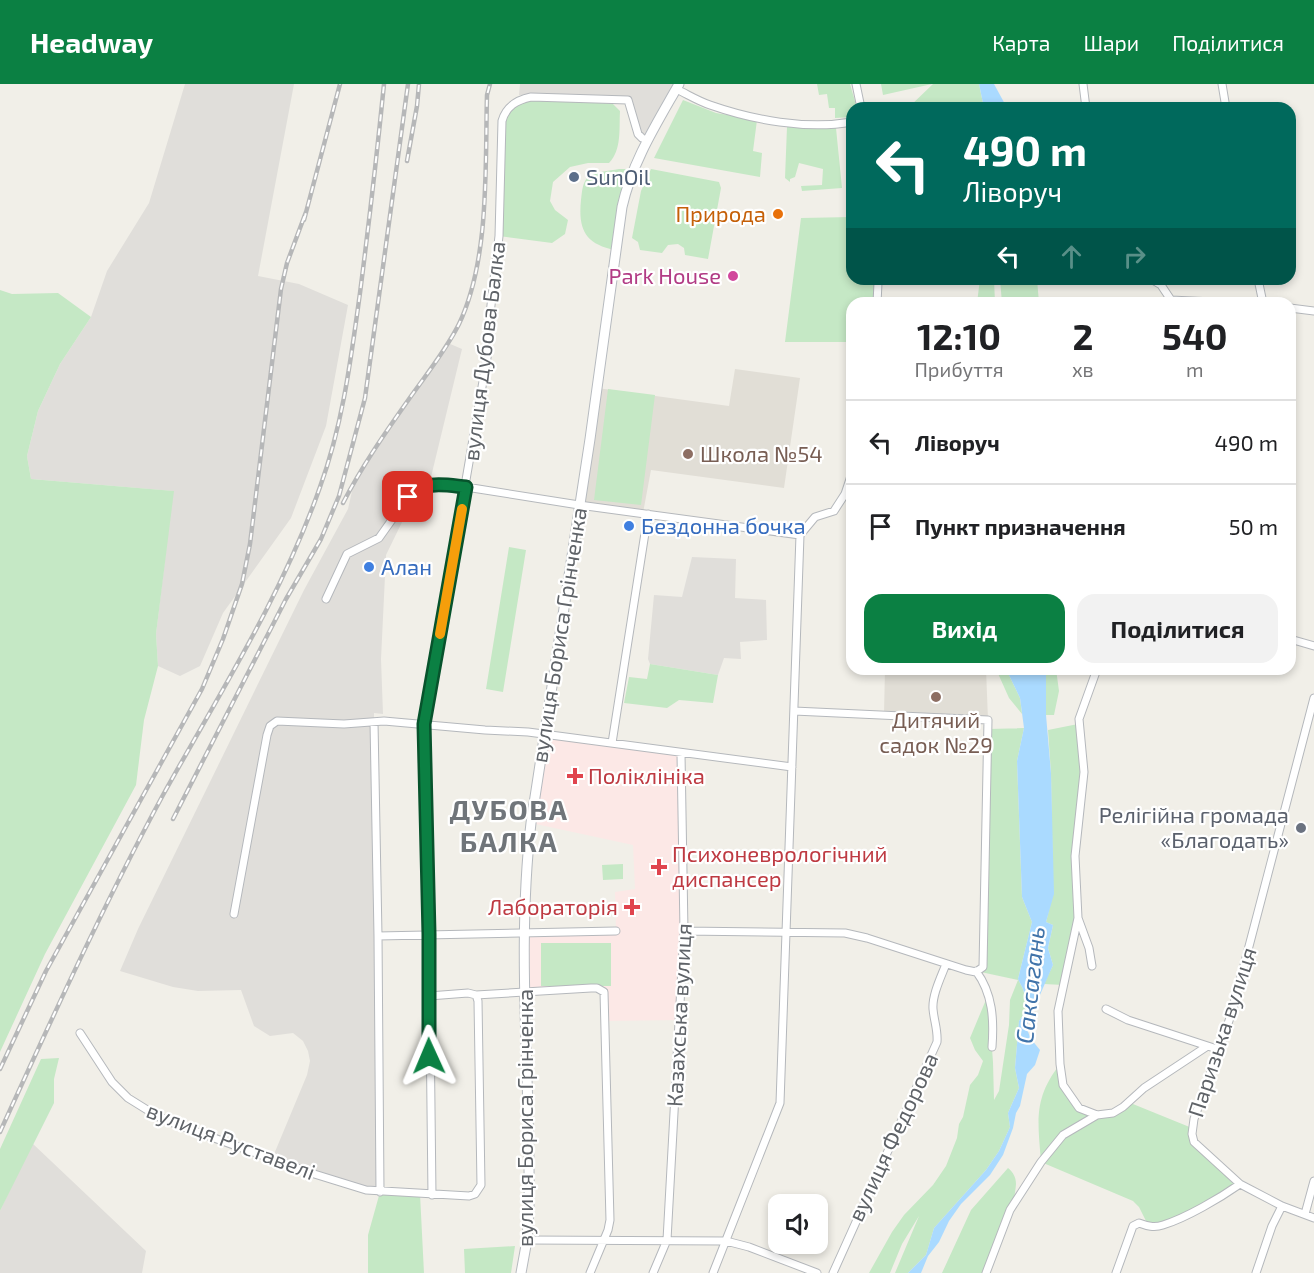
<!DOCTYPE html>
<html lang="uk">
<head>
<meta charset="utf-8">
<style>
	:root { --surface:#fff; --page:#f2f2f2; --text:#202124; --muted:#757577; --line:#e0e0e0; --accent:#0b8043 }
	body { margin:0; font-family:"Exo 2",sans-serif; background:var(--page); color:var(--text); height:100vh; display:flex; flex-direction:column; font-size:22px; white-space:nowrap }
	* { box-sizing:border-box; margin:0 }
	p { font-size:20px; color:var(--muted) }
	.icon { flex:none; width:33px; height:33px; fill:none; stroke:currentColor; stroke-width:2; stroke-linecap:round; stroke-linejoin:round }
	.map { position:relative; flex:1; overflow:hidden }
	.sheet { position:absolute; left:846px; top:213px; width:450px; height:378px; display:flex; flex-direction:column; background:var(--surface); border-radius:18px; box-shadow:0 3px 9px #0003 }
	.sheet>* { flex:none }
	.top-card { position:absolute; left:846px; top:18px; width:450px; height:183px; border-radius:18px; box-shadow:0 3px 9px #0003; background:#00695c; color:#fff; overflow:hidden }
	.fabs { position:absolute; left:768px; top:1110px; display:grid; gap:12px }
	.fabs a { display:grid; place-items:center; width:60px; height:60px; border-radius:12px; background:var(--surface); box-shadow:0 3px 9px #0003; font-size:30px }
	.pin { position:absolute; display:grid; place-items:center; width:51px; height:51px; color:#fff; margin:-26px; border-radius:12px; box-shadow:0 3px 9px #0006 }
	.me { position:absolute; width:66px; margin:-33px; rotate:359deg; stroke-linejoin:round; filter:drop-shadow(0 0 4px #0008) }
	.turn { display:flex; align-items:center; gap:21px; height:126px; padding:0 18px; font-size:27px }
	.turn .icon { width:78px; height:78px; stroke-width:2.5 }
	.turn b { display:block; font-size:42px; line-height:51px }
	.lanes { display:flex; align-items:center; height:57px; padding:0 18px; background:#0003; justify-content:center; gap:30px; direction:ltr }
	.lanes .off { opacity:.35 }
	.eta { display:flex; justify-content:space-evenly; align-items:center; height:102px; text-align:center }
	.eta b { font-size:36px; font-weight:700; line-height:42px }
	.primary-button { display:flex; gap:12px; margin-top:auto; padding:12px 18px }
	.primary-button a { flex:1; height:69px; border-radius:18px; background:var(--accent); color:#fff; font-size:24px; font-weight:700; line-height:69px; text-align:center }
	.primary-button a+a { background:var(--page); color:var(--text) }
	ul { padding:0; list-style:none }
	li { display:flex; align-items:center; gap:18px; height:84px; padding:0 18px; border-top:2px solid var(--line) }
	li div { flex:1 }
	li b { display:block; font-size:22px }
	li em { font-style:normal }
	header { display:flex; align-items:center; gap:36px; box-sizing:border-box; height:84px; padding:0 30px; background:var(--accent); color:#fff }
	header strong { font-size:28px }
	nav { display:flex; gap:33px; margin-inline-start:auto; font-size:21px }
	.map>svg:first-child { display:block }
</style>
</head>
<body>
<header>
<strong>Headway</strong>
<nav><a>Карта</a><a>Шари</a><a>Поділитися</a></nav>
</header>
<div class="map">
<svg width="1314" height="1189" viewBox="0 0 1314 1189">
	<rect width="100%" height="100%" fill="#f1efe8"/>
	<path fill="#e0deda" d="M 185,0 L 294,0 L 258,192 L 299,200 L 348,221 L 326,342 L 291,434 L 223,529 L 200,582 L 180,592 L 158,582 L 156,550 L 173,407 L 31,395 L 27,372 L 38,327 L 60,280 L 91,233 L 107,187 L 149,119 Z
		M 520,0 L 679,0 L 648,56 L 642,54 L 628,16 L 519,11 Z
		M 448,259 L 462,265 L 431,393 L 432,408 L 422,411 L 404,434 L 386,471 L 381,575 L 383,630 L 374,629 L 374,638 L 380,1108 L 272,1075 L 307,991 L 310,977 L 308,967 L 303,957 L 293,949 L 270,952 L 254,942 L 241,906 L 198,907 L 173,903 L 120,887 L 138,845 L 304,506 L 348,425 L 354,398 L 378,358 Z
		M 692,473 L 736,475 L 735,514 L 766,516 L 767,556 L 740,558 L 741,575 L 724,574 L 718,591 L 650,580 L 648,575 L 654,511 L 682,513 Z
		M 32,1059 L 146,1167 L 142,1189 L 0,1189 L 0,1127 Z"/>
	<path fill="#e1ded6" d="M 735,285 L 800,294 L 784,404 L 651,386 L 643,429 L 579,421 L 597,304 L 729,322 Z
		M 885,585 L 986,585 L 988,636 L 884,630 Z"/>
	<path fill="#fce8e6" d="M 544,649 L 681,670 L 684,847 L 680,936 L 606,937 L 602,906 L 526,909 L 523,848 L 616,846 L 615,808 L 635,805 L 633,761 L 531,739 Z"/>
	<path fill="#c5e8c5" d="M 817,0 L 850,0 L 857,24 L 852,24 L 852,33 L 835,34 L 835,24 L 829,24 L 827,10 L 819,11 Z
		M 881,0 L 932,0 L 883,11 Z
		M 933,0 L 979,0 L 984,24 L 908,24 Z
		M 608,15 L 620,27 C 619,44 622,66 609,79 L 588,79 L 570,83 L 553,98 L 550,117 L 555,126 L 568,136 L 565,150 L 552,159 L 499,152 L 502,37 L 520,16 Z
		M 683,16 L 716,29 L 757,36 L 753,67 L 762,69 L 760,93 L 654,74 Z
		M 787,43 L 836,44 L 842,104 L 802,107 L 801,102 L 822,101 L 823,85 L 799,79 L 795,93 L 790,95 L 790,98 L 785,94 Z
		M 619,85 L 634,85 L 615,166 C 585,160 578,145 581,116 C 582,109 582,100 587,94 C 595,87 609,87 619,85 Z
		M 651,85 L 719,98 L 721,104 L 708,175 L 685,171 L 684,164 L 678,160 L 668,161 L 662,169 L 640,166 L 638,158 L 632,154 L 641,107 Z
		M 852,133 L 852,195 L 880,195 L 878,219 L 852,219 L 852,258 L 785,258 L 801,134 Z
		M 980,195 L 994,195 L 995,219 L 977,219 Z
		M 1000,195 L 1037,195 L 1039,219 L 1002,219 Z
		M 0,206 L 12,210 L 58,209 L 91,233 L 60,280 L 38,327 L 27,372 L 31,395 L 174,407 L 156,550 L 158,582 L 144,636 L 136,701 L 45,870 L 0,968 Z
		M 608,305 L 655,311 L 641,421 L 594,416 Z
		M 509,463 L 526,466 L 503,608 L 486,605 Z
		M 650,580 L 718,591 L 713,619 L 679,616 L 667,624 L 624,619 L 629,593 L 647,595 Z
		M 996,585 L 1006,585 L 1020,614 L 1022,630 L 1009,614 Z
		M 1046,585 L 1056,585 L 1059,607 L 1054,631 L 1046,631 Z
		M 1078,640 L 1083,671 L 1075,772 L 1078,834 L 1063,901 L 1044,900 L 1053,881 L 1048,864 L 1053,841 L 1046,838 L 1053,810 L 1051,689 L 1048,646 Z
		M 1024,644 L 1017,677 L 1022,813 L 1032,838 L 1018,895 L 1023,905 L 1028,924 L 1019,937 L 1015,984 L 1019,1004 L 1008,1029 L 1010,1043 L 999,1067 L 986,1086 L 934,1144 L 926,1171 L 908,1189 L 895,1189 L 919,1132 L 902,1160 L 890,1189 L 869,1189 L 892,1148 L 904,1131 L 933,1101 L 946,1082 L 957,1054 L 959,1040 L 963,1033 L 970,1001 L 978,991 L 983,977 L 975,966 L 970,954 L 988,911 L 993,978 L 994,1016 L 999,1007 L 1009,941 L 1010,916 L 1018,896 L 976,887 L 983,883 L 989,645 Z
		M 623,780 L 623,795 L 603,796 L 602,781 Z
		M 541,859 L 611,859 L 611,902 L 541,902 Z
		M 59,974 L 54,995 L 54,1019 L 0,1127 L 0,1065 L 41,975 Z
		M 1060,980 L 1063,1001 L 1079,1024 L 1097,1031 L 1113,1029 L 1128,1018 L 1192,1044 L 1194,1058 L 1240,1100 L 1162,1141 L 1149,1143 L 1139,1123 L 1133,1117 L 1041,1078 C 1038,1037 1033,1015 1060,980 Z
		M 1008,1084 C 1013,1088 1016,1093 1016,1100 C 1014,1130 996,1162 986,1189 L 942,1189 L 971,1126 Z
		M 380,1108 L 420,1110 L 424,1189 L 368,1189 L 368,1151 Z
		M 515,1162 L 511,1189 L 465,1189 L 464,1165 Z"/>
	<path fill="#aadaff" d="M 979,0 L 994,0 L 1006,22 L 1005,24 L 984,24 Z
		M 1006,585 L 1046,585 L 1046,631 L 1051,689 L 1054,810 L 1046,838 L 1053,841 L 1048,864 L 1053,881 L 1026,943 L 1031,955 L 1040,966 L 1035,981 L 1027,990 L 1020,1022 L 1016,1029 L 1013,1044 L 1003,1071 L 990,1091 L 961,1120 L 949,1137 L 939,1158 L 928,1172 L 921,1189 L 908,1189 L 926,1171 L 934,1144 L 986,1086 L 999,1067 L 1010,1043 L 1008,1029 L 1019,1004 L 1015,984 L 1019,937 L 1028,924 L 1023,905 L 1018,895 L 1032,838 L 1022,813 L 1017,677 L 1024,644 L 1020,614 Z"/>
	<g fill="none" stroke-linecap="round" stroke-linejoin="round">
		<defs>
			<path id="street" d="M 856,0 L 861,24
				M 1083,0 L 1086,24
				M 1222,0 L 1226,24
				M 676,5 C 687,10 698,17 710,21 C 753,36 806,46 852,38
				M 1151,195 L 1161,201 L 1171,216
				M 1258,195 L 1263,219
				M 1171,216 L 1234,219
				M 877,219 L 878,199
				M 1290,224 L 1314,227
				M 326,515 L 347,470 L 379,454 L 408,413 L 414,406 L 429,401 L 466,403 L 579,421 L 800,451
				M 1290,555 L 1314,562
				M 1314,614 L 1231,931 L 1194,1035 L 1192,1050 L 1194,1058 L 1240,1100 L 1282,1122 L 1314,1134
				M 374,638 L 378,852 L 380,1108
				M 612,659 L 648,430
				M 234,830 L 267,651 L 270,642 L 277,637 L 344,640 L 384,637 L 485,646 L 528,648 L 792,683
				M 1078,834 L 1058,927 L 1060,980 L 1063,1001 L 1079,1024 L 1097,1031 L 1113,1029 L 1123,1023 L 1144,1004 L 1206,963
				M 684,847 L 845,849 L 867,854 L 966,886 L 976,888 L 983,883 L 988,636 L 794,627
				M 378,852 L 616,847
				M 1092,882 L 1089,864 L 1078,834 L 1075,772 L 1084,688 L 1079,635 L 1097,585
				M 976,887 C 993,910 994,936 992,963
				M 476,911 L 591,904 L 597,904 L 604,908 L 610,1136 L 608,1146 L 590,1189
				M 1106,925 L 1128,936 L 1220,966
				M 80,949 L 112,998 L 128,1014 L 157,1032 L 178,1041 L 311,1089 L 366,1106 L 469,1112 L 475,1110 L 481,1101 L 478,917 L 476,911 L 468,909 L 429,912
				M 432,1111 L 429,850 L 424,640 L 488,268 L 487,256 L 499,152 L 502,37 C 506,22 517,16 531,13 L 628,16 L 638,50 L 642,54 L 648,56
				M 1305,1130 L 1314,1097
				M 527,1156 L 726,1157 L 749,1163 L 817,1189
				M 653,1189 L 667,1156 L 684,847 L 681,670
				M 713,1189 L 780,1019 L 800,451 L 815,433 L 834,427 L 845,410 L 852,389
				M 833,1189 L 937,958 C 938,946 934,937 933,925 C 932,911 941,893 946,880
				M 986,1189 L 1010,1126 L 1041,1078 L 1063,1051 L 1097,1031
				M 1116,1189 L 1133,1142 L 1139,1139 C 1147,1142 1154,1144 1163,1141 C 1186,1134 1220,1114 1240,1100
				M 1256,1189 L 1272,1142 L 1282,1122"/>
			<path id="secondary" d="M 521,1189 L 527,1156 L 529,1124 C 531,996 516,867 531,739 L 590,355 L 622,123 C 632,78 657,39 679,0"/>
		</defs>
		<use href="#street" stroke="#b5b8bc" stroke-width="9"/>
		<use href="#secondary" stroke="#b6babf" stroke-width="11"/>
		<use href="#street" stroke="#fff" stroke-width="7"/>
		<use href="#secondary" stroke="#fff" stroke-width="9"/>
		<defs>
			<path id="rail" d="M 407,77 L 417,22 L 419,0
				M 304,136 L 340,0
				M 343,419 C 362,382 385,349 409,315 C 426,291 446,266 459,240 C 490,175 485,82 487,11 L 490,0
				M 173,735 L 286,515 L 321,455 L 339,412 L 365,314 L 408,0
				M 0,985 L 46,887 L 202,605 L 223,555 L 242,500 L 250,460 L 281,205 L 287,179 L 306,128
				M 0,1048 C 52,934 104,820 163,711 C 219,610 282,512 320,403 C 343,340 351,274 360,209 C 369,139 377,70 384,0"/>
		</defs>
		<use href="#rail" stroke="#b6b7b8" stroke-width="4.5"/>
		<use href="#rail" stroke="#fff" stroke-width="2" stroke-dasharray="7" stroke-linecap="butt"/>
	</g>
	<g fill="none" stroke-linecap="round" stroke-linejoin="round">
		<defs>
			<path id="route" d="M 408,413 C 424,396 445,401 466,403 L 424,640 L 429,850 L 429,972"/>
		</defs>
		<use href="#route" stroke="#07532c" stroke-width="15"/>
		<use href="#route" stroke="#0b8043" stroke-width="10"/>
		<path stroke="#f59e0b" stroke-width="10" d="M 440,550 L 462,425"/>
	</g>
	<circle fill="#5c6f8a" stroke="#fff" stroke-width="2" cx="574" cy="93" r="6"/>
	<circle fill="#e8710a" stroke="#fff" stroke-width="2" cx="778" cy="130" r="6"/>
	<circle fill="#d1479c" stroke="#fff" stroke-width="2" cx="733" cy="192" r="6"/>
	<g fill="#8d6e63" stroke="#fff" stroke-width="2">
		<circle cx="688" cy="370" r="6"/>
		<circle cx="936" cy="613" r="6"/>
	</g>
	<g fill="#3f7fe0" stroke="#fff" stroke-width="2">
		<circle cx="629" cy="442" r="6"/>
		<circle cx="369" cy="483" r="6"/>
	</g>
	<g fill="#e0444e" stroke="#fff" stroke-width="2">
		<path d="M572 683h6v6h6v6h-6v6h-6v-6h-6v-6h6z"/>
		<path d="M656 774h6v6h6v6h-6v6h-6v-6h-6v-6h6z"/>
		<path d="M629 814h6v6h6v6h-6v6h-6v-6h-6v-6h6z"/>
	</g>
	<circle fill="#6b7280" stroke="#fff" stroke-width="2" cx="1301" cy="744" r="6"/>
	<g text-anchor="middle" stroke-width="4.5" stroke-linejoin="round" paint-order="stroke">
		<g font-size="22" fill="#4e5e75" stroke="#fff" text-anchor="start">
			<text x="586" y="101">SunOil</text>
		</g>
		<g font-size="22" fill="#c56008" stroke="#fff" text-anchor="end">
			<text x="766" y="138">Природа</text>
		</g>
		<g font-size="22" fill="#b23c85" stroke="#fff" text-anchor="end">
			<text x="721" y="200">Park House</text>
		</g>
		<g font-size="22" fill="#5f6368" stroke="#fff">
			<text transform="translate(484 267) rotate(-83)" y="8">вулиця Дубова Балка</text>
			<text transform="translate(559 551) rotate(-81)" y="8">вулиця Бориса Грінченка</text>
			<text transform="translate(679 931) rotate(-87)" y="8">Казахська вулиця</text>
			<text transform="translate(1222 948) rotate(-72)" y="8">Паризька вулиця</text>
			<text transform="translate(525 1034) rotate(-90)" y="8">вулиця Бориса Грінченка</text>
			<text transform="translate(893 1053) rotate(-65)" y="8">вулиця Федорова</text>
			<text transform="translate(231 1057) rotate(21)" y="8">вулиця Руставелі</text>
		</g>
		<g font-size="22" fill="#785e54" stroke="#fff" text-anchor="start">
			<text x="700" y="378">Школа №54</text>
			<text x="936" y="644" text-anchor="middle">Дитячий<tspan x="936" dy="25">садок №29</tspan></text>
		</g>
		<g font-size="22" fill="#366cbe" stroke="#fff" text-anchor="start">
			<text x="641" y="450">Бездонна бочка</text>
			<text x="381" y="491">Алан</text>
		</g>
		<g font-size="22" fill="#be3a42" stroke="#fff" text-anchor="start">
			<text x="588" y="700">Поліклініка</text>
			<text x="672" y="778">Психоневрологічний<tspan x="672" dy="25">диспансер</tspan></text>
			<text x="618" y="831" text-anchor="end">Лабораторія</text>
		</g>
		<g font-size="22" fill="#5b616d" stroke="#fff" text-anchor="end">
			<text x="1289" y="739">Релігійна громада<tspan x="1289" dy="25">«Благодать»</tspan></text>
		</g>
		<g font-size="24" font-style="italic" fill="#4174aa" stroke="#fff">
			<text transform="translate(1031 901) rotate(-84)" y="8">Саксагань</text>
		</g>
		<g font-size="28" font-weight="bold" letter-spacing="1.5" fill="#70757a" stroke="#fff">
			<text x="509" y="736">ДУБОВА<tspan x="509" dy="32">БАЛКА</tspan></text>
		</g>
	</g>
</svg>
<div class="fabs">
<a><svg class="icon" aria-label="sound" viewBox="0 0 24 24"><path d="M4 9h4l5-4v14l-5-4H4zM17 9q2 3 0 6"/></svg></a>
</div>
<div class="pin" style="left:408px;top:413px;background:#d93025"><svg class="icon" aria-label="arrive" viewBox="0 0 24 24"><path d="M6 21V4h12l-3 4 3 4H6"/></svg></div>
<svg class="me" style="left:429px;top:972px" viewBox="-20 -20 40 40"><path d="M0-17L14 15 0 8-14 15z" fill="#0b8043" stroke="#fff" stroke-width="4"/></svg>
<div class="top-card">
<div class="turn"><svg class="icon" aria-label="left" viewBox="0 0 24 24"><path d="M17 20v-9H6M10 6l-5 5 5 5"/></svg><div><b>490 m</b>Ліворуч</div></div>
<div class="lanes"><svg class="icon" aria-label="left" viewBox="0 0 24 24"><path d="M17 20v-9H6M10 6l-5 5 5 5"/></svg><svg class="icon off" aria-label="ahead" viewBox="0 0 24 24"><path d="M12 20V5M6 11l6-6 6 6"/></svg><svg class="icon off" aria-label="right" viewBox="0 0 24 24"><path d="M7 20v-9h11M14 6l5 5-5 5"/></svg></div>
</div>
<section class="sheet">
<div class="eta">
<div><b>12:10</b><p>Прибуття</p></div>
<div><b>2</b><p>хв</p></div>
<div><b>540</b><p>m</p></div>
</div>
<ul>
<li><svg class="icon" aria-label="left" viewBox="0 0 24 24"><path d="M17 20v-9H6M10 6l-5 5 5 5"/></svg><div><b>Ліворуч</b></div><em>490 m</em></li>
<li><svg class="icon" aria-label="arrive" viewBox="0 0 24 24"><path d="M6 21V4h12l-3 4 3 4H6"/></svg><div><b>Пункт призначення</b></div><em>50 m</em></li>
</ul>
<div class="primary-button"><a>Вихід</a><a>Поділитися</a></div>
</section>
</div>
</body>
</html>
